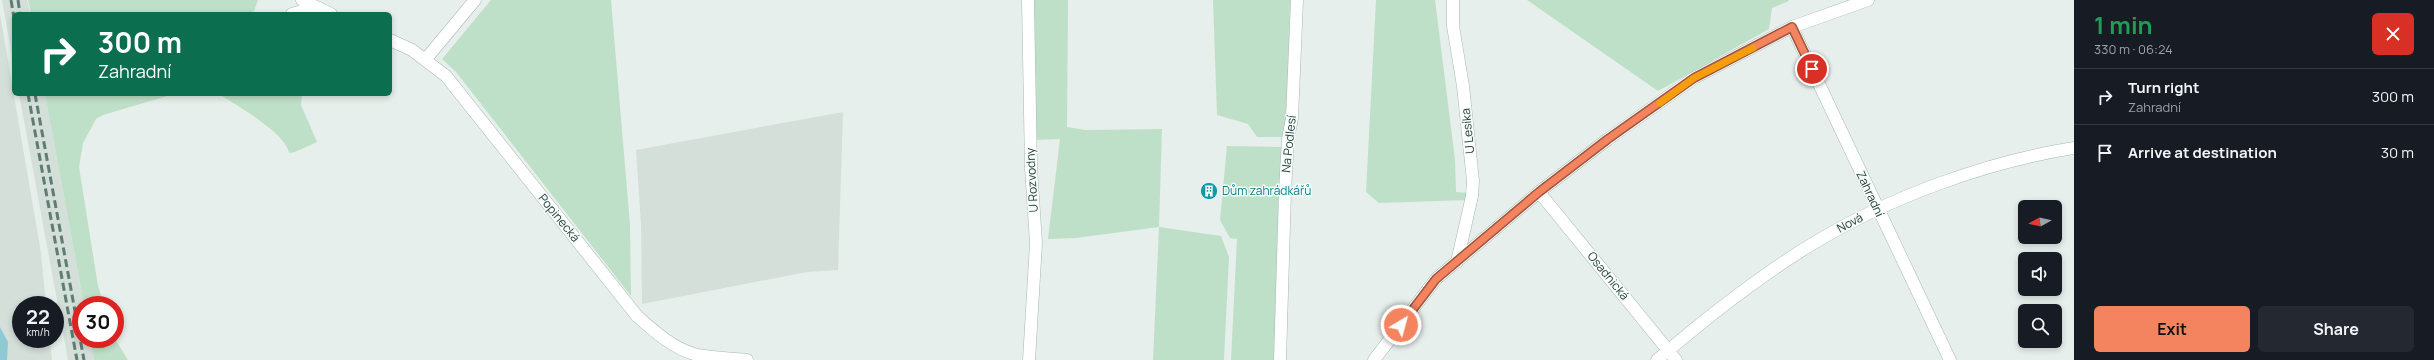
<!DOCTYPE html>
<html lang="en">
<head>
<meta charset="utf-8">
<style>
	:root { --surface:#171b24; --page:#242831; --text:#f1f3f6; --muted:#9ea1a6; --line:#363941; --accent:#f4845f }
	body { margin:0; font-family:Manrope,sans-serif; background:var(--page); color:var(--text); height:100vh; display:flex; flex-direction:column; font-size:15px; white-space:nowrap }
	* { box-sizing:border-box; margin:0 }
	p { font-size:13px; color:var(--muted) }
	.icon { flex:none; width:22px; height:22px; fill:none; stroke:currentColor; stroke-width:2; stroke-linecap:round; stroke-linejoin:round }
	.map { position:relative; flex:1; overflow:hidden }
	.side { display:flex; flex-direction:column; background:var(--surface); width:360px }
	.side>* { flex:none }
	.top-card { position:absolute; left:12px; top:12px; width:380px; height:84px; border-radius:6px; box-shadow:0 2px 6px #0003; background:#0b6e4f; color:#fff; overflow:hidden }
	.needle { width:26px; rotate:262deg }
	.tools { position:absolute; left:2018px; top:200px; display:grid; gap:8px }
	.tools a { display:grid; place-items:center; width:44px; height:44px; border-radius:6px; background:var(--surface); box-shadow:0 2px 6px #0003; font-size:20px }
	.speed { position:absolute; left:12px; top:296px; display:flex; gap:8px; font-size:20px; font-weight:700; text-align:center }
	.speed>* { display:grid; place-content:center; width:52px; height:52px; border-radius:50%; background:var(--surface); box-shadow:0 2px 6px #0003; line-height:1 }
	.speed small { font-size:10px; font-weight:400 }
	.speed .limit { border:6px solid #d22; background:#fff; color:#111 }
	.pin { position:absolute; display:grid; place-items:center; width:34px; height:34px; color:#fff; margin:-17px; border:2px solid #fff; border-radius:50%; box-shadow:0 1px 4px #0007 }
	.me { position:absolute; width:44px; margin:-22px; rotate:37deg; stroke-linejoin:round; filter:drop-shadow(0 0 3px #0008) }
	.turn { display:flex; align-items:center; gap:14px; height:84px; padding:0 20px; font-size:18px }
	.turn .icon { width:52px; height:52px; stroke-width:2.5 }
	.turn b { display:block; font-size:28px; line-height:34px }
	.round { display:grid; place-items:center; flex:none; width:42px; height:42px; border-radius:6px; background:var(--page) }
	.overview { display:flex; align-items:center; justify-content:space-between; height:68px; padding:0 20px }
	h1 { font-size:24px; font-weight:700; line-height:30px; color:#1e9e55 }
	.button { display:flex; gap:8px; margin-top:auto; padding:8px 20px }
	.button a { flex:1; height:46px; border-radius:6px; background:var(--accent); color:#111; font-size:16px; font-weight:700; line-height:46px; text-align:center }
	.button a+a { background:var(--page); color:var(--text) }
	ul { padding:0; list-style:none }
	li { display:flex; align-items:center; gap:12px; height:56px; padding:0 20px; border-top:1px solid var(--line) }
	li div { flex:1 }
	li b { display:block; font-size:15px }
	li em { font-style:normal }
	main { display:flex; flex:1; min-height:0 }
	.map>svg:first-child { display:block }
</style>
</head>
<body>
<main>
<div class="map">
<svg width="2074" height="360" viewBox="0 0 2074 360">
	<rect width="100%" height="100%" fill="#e6efeb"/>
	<path fill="#d4dfda" d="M 2,0 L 27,0 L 30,14 L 14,14 L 14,67 Z
		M 0,14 L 41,253 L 46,305 L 21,305 L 21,339 L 50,339 L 52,360 L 0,360 Z
		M 19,94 L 45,94 L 84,305 L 81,305 L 81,339 L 90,339 L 94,360 L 68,360 Z
		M 843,112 L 838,270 L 807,272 L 642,304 L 641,224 L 636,150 Z"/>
	<path fill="#bfe0c8" d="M 28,0 L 258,0 L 254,11 L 246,14 L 31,14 Z
		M 491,0 L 611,0 L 630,225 L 631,296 L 456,72 L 442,59 Z
		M 1032,0 L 1068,0 L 1067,127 L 1085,130 L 1162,129 L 1159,227 L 1221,236 L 1229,257 L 1224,360 L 1153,360 L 1159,227 L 1076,238 L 1048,239 L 1060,139 L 1035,140 Z
		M 1213,0 L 1290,0 L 1288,119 L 1286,137 L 1257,137 L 1248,124 L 1217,115 Z
		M 1376,0 L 1435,0 L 1455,160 L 1456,192 L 1469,193 L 1469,200 L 1379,203 L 1366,192 Z
		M 1527,0 L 1788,0 L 1789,1 L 1772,8 L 1769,29 L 1658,91 Z
		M 45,94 L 174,94 L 103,115 L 96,119 L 83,143 L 79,167 L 98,286 L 104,305 L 84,305 Z
		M 219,94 L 302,94 L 301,105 L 317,142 L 295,152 L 289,153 C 285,132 237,106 219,94 Z
		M 1227,146 L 1284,147 L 1275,360 L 1231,360 L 1237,239 L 1230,238 L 1220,220 Z
		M 90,339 L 115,339 L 128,360 L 94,360 Z"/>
	<path fill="#8ec9d4" d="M 0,327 L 8,342 L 7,360 L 0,360 Z"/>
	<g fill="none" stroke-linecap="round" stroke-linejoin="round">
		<defs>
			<path id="minor" d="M 302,0 L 331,14
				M 1028,0 L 1031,168 L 1036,243 L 1029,360
				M 1453,0 L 1453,26 L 1463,86 L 1473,181 L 1472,196 L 1457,262
				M 292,14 L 316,7
				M 1792,27 L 1950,360
				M 390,40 L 412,50 L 446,76 L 637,316 C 654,331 671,347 694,354 C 710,358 730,358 747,360
				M 425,60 L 475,0
				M 1539,192 L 1676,360
				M 1280,360 L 1285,191 L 1288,139 L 1292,118 L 1297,0
				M 1374,360 L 1436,279 L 1539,192 L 1608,139 L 1694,78 L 1792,27 L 1868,0
				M 1657,360 C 1706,318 1759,276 1814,243 C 1890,197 1986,162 2074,148"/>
		</defs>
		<use href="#minor" stroke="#a8b8b2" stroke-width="13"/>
		<use href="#minor" stroke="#fff" stroke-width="12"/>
		<path stroke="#5f7d75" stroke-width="3" stroke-dasharray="8 4" stroke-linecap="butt" d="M 11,0 L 14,18
			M 18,0 L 20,14
			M 28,94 L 77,360
			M 35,94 L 84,360"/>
	</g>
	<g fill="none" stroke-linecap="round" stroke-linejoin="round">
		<defs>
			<path id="route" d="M 1401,325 L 1436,279 L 1539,192 L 1608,139 L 1694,78 L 1792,27 L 1812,69"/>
		</defs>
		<use href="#route" stroke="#9f563e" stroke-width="10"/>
		<use href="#route" stroke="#f4845f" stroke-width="7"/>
		<path stroke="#f59e0b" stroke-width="7" d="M 1660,103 L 1694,78 L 1753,48"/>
	</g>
	<defs>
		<symbol id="building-disc" viewBox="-11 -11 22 22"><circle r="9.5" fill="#0f9aa8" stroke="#f7fbf9"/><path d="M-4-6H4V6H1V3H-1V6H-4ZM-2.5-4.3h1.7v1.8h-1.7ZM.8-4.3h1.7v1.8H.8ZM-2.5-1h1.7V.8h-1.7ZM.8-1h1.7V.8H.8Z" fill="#fff"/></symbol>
	</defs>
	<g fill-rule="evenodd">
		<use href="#building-disc" x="1199" y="181" width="20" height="20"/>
	</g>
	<g text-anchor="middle" stroke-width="3" stroke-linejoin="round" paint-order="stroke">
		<g font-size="12" fill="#24423a" stroke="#f7fbf9">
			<text transform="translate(1468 131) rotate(-96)" y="4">U Lesíka</text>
			<text transform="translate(1289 144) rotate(-84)" y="4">Na Podlesí</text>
			<text transform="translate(1032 180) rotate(-93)" y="4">U Rozvodny</text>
			<text transform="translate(1870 194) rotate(65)" y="4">Zahradní</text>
			<text transform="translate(559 218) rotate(51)" y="4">Popinecká</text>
			<text transform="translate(1850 223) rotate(-28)" y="4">Nová</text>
			<text transform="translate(1608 276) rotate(51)" y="4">Osadnická</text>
		</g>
		<g font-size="12" fill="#0d838f" stroke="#f7fbf9" text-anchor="start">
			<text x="1222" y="195">Dům zahrádkářů</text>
		</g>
	</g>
</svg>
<div class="tools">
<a><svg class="needle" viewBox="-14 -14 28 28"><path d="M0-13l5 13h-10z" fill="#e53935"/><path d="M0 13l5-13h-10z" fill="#9ea1a6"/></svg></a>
<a><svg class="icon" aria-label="sound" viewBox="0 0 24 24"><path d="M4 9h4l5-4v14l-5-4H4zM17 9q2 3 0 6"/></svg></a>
<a><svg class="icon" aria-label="search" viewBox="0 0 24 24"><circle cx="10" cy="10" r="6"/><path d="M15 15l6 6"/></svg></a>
</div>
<div class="speed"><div>22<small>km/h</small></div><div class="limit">30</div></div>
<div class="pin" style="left:1812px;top:69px;background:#d93025"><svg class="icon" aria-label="arrive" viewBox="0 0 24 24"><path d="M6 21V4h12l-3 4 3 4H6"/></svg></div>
<svg class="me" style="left:1401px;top:325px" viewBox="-20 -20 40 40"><circle r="17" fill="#f4845f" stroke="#fff" stroke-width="3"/><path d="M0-11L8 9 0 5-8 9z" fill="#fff"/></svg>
<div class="top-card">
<div class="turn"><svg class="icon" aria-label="right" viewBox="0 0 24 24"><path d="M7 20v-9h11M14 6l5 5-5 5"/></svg><div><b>300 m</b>Zahradní</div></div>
</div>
</div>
<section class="side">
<div class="overview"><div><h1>1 min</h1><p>330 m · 06:24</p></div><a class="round" style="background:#d93025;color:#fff"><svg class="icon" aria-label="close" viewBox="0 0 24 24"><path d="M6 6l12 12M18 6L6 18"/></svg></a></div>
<ul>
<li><svg class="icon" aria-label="right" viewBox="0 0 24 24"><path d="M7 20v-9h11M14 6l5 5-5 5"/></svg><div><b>Turn right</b><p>Zahradní</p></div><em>300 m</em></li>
<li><svg class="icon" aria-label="arrive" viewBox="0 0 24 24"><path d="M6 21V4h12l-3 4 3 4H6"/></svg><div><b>Arrive at destination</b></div><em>30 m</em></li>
</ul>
<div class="button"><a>Exit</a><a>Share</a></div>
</section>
</main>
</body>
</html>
